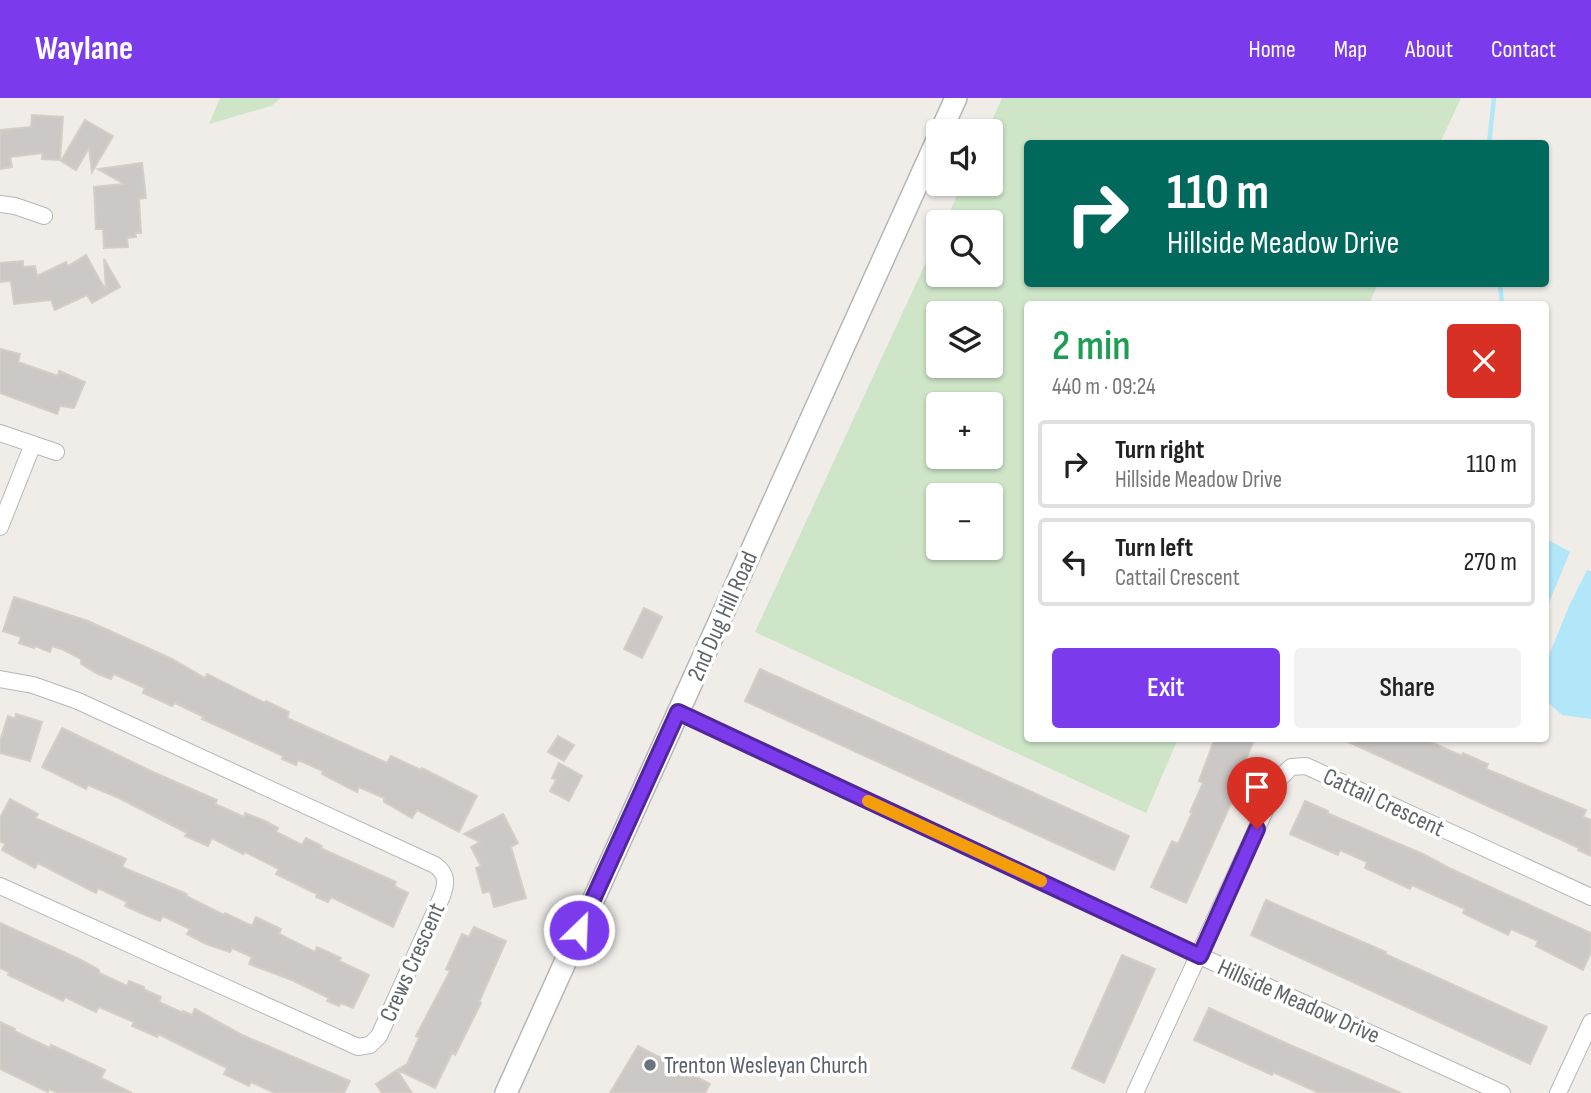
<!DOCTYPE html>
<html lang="en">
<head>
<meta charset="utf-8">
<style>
	:root { --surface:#fff; --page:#f2f2f2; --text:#222; --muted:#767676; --line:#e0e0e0; --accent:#7c3aed }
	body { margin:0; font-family:"Sofia Sans Condensed",sans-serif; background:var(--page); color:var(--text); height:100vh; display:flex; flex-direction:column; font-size:26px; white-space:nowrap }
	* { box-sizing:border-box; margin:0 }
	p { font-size:23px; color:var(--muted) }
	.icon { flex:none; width:38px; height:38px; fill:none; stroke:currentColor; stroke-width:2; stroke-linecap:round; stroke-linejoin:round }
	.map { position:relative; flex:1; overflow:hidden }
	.sheet { position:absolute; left:1024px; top:203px; width:525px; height:441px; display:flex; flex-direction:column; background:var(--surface); border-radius:7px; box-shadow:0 2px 5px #0004 }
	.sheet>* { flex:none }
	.guide { position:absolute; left:1024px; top:42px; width:525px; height:147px; border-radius:7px; box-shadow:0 2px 5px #0004; background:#00695c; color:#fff; overflow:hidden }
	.tools { position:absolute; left:926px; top:21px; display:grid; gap:14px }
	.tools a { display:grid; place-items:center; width:77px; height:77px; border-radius:7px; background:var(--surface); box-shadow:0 2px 5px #0004; font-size:35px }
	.pin { position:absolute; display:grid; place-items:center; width:60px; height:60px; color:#fff; margin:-72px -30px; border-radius:50% 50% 50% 0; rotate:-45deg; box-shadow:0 0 7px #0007 }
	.pin .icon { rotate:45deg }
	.me { position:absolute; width:77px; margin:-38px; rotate:24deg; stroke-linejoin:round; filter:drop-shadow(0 0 5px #0008) }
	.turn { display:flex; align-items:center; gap:24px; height:147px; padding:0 28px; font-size:32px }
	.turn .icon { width:91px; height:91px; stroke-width:2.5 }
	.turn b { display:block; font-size:49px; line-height:60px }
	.round { display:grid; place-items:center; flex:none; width:74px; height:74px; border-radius:7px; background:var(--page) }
	.overview { display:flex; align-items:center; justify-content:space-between; height:119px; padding:0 28px }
	h1 { font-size:42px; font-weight:600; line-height:52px; color:#1e9e55 }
	.primary-button { display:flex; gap:14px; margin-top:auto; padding:14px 28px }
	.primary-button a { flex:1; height:80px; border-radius:7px; background:var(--accent); color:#fff; font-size:28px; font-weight:600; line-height:80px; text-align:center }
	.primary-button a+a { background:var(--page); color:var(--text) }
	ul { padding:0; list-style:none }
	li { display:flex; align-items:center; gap:21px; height:88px; margin:0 14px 10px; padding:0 14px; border:4px solid var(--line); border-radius:7px }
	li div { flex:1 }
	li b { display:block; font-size:26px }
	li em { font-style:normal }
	header { display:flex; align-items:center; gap:42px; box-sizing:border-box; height:98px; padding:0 35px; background:var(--accent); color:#fff }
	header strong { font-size:33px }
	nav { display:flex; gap:38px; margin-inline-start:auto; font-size:24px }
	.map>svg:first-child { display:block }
</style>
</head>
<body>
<header>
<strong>Waylane</strong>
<nav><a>Home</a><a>Map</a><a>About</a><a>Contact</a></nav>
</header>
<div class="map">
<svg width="1591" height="995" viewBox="0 0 1591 995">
	<rect width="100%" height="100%" fill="#f0ede9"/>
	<path fill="#cee5c8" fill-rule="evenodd" d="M 220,0 L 281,0 L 271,8 L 209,26 Z
		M 1002,0 L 1461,0 L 1440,45 L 1027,46 L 1027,186 L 1378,186 L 1369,206 L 1027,206 L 1027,640 L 1178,641 L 1146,715 L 755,534 L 938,138 L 938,177 L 990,177 L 990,124 L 945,124 L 962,86 L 990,86 L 990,33 L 987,33 ZM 938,215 L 990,215 L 990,268 L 938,268 ZM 938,306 L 990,306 L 990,359 L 938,359 ZM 938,397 L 990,397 L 990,450 L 938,450 Z"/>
	<path fill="#b1e7f8" d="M 1545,440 L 1570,454 L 1545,514 Z
		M 1587,472 L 1591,473 L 1591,621 L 1562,617 L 1545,602 L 1545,567 L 1569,508 Z"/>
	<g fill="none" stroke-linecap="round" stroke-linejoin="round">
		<path stroke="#b1e7f8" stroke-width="4.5" d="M 1489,46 L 1494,0
			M 1500,186 L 1502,206"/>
	</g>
	<path fill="#ccc8c5" stroke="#d5cec7" stroke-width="2" d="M 32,17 L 63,19 L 60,62 L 42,61 L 43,55 L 10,59 L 12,69 L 0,71 L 0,32 L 31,29 Z
		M 85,22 L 113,38 L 92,74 L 89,50 L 76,72 L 61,63 Z
		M 142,65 L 146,100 L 139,101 L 141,135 L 135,135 L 136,139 L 127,140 L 128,149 L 104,150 L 103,131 L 96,131 L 94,89 L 124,86 L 98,71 Z
		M 86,157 L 106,193 L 104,161 L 120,189 L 92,205 L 87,197 L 55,212 L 51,202 L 14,206 L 11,183 L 0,184 L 0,165 L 23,163 L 23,169 L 35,168 L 37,178 L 66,164 L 68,168 Z
		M 0,251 L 20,256 L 18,264 L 58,278 L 59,273 L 85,284 L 74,310 L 60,308 L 57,316 L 0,295 Z
		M 14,499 L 88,523 L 172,561 L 205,580 L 207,576 L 265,605 L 266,603 L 289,614 L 287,620 L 387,665 L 391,658 L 421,672 L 422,670 L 477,698 L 459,734 L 417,712 L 412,720 L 384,704 L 384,700 L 359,689 L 357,694 L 322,676 L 323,673 L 298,662 L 296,667 L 282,661 L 283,658 L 202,621 L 204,619 L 175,605 L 172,608 L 143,595 L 145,590 L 114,576 L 111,581 L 98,576 L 81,566 L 81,561 L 64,552 L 52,548 L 50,554 L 35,548 L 34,550 L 19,545 L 21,539 L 3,533 Z
		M 644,510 L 662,519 L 642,560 L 624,551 Z
		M 760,571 L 1129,738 L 1114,772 L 745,603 Z
		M 16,616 L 42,624 L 30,663 L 0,655 L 0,643 L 8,618 L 15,621 Z
		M 62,630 L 153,674 L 217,702 L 215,706 L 244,719 L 245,715 L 265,723 L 278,730 L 276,734 L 302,747 L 306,740 L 322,748 L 320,750 L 396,784 L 394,788 L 408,795 L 393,829 L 331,799 L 328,804 L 316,799 L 317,796 L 276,776 L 279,771 L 245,754 L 243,756 L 212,740 L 208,748 L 185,738 L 187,735 L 119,700 L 88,687 L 86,691 L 42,669 Z
		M 558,638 L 574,647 L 564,663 L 548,654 Z
		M 1215,640 L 1255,640 L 1242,670 L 1245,671 L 1233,701 L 1186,805 L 1151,789 L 1172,743 L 1178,746 L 1192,715 L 1190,714 L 1203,685 L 1199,683 Z
		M 1340,640 L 1422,640 L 1462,658 L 1463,655 L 1488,666 L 1486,671 L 1586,712 L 1583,719 L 1591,722 L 1591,758 L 1578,752 L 1579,750 Z
		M 559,665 L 582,678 L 569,703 L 550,693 L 556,682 L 552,680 Z
		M 10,701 L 38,716 L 35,720 L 126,761 L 122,769 L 187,796 L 186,798 L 224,817 L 225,815 L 252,828 L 256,819 L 281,831 L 279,836 L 315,854 L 317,849 L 341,860 L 339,863 L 369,877 L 353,910 L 341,905 L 339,908 L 327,903 L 329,900 L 292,882 L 249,866 L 252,859 L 232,850 L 230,854 L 206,846 L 187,836 L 190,831 L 163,818 L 160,823 L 143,816 L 125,808 L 127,804 L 98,790 L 96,795 L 38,765 L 35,770 L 2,752 L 5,746 L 0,743 L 0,720 Z
		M 1305,703 L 1328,713 L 1327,715 L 1425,757 L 1449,770 L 1591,835 L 1591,854 L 1583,872 L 1536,848 L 1538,843 L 1511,831 L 1508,837 L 1463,815 L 1465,811 L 1412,787 L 1410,791 L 1365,770 L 1367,764 L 1340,752 L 1338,757 L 1290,736 Z
		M 503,716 L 518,745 L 511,749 L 526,800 L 494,809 L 490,793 L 483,795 L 476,770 L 481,768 L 471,749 L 480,744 L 464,736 Z
		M 1266,802 L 1386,854 L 1385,856 L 1547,929 L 1530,966 L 1251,837 Z
		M 0,825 L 81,862 L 99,872 L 99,875 L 127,888 L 129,883 L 144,889 L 143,891 L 161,899 L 159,904 L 183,915 L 183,913 L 192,917 L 195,911 L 242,937 L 350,983 L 344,995 L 275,995 L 251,984 L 249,988 L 224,976 L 227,970 L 158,936 L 157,939 L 132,928 L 134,924 L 99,909 L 96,914 L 65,899 L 63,903 L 8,877 L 9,874 L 0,870 Z
		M 474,829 L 506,843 L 479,904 L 481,905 L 455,957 L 452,955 L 435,990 L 397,972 L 407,966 L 419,940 L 416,938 L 450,873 L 446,871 L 462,836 L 469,839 Z
		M 1122,857 L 1155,871 L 1104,985 L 1072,970 Z
		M 1209,910 L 1290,947 L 1401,995 L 1319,995 L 1273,974 L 1272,977 L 1194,942 Z
		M 0,924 L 15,931 L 14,933 L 50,950 L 51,947 L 105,972 L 101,980 L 132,995 L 58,995 L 49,991 L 48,994 L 0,971 Z
		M 638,948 L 710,986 L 705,995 L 610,995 Z
		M 397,972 L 412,995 L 382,995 L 376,986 Z"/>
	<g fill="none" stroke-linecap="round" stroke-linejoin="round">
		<defs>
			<path id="minor" d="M 0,106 L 15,108 L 44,118
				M 0,335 L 56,354
				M 0,429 L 33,346
				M 0,581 L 33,587 L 78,603 L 435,767 C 447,776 447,784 442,798 L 379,938 L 370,947 L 358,949 L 0,788
				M 678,614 L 1200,858 L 1502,995
				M 1135,995 L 1280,680 L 1291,669 L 1306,668 L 1591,799
				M 1558,995 L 1591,924"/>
			<path id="tertiary" d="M 941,33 L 956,0
				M 506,995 L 938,40"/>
		</defs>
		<use href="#minor" stroke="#b4b7b9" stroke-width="18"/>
		<use href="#tertiary" stroke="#b4b7b9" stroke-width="24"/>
		<use href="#minor" stroke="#fff" stroke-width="16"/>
		<use href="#tertiary" stroke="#fff" stroke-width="21"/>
	</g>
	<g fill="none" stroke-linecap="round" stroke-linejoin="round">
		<defs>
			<path id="route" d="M 579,832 L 678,614 L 1200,858 L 1257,731"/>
		</defs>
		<use href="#route" stroke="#51269a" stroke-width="18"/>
		<use href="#route" stroke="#7c3aed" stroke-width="12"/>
		<path stroke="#f59e0b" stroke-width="12" d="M 868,703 L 1041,783"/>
	</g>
	<circle fill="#6b7280" stroke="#fff" stroke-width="2.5" cx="650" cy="967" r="7"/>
	<g text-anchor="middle" stroke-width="7" stroke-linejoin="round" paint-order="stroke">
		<g font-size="24" fill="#606567" stroke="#fff">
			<text transform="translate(722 518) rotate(-66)" y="8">2nd Dug Hill Road</text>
			<text transform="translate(1384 704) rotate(25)" y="8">Cattail Crescent</text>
			<text transform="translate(412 864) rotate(-66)" y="8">Crews Crescent</text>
			<text transform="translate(1299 903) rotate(24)" y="8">Hillside Meadow Drive</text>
		</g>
		<g font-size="24" fill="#5b616d" stroke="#fff" text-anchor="start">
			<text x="664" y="975">Trenton Wesleyan Church</text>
		</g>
	</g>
</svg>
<div class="tools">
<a><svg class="icon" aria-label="sound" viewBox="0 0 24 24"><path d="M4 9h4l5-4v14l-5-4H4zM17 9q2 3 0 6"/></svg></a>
<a><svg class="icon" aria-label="search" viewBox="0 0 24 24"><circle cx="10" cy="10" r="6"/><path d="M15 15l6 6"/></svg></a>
<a><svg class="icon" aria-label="layers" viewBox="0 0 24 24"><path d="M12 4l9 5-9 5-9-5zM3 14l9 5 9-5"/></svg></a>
<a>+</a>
<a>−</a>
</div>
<div class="pin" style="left:1257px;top:731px;background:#d93025"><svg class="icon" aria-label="arrive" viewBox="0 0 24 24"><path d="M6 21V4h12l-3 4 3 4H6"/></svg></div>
<svg class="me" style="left:579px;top:832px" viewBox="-20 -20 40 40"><circle r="17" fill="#7c3aed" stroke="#fff" stroke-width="3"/><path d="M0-11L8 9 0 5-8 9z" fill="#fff"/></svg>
<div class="guide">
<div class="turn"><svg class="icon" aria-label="right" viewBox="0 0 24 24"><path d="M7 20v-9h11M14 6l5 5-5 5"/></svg><div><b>110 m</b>Hillside Meadow Drive</div></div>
</div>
<section class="sheet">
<div class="overview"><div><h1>2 min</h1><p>440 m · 09:24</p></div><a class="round" style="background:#d93025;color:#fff"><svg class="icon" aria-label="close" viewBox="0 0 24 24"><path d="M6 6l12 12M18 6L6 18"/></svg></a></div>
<ul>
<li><svg class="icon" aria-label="right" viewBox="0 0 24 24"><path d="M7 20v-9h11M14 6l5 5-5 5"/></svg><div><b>Turn right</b><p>Hillside Meadow Drive</p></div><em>110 m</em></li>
<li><svg class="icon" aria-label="left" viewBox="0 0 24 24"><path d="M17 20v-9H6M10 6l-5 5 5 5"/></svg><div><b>Turn left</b><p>Cattail Crescent</p></div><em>270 m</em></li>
</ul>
<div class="primary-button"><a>Exit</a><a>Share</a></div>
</section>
</div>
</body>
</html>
